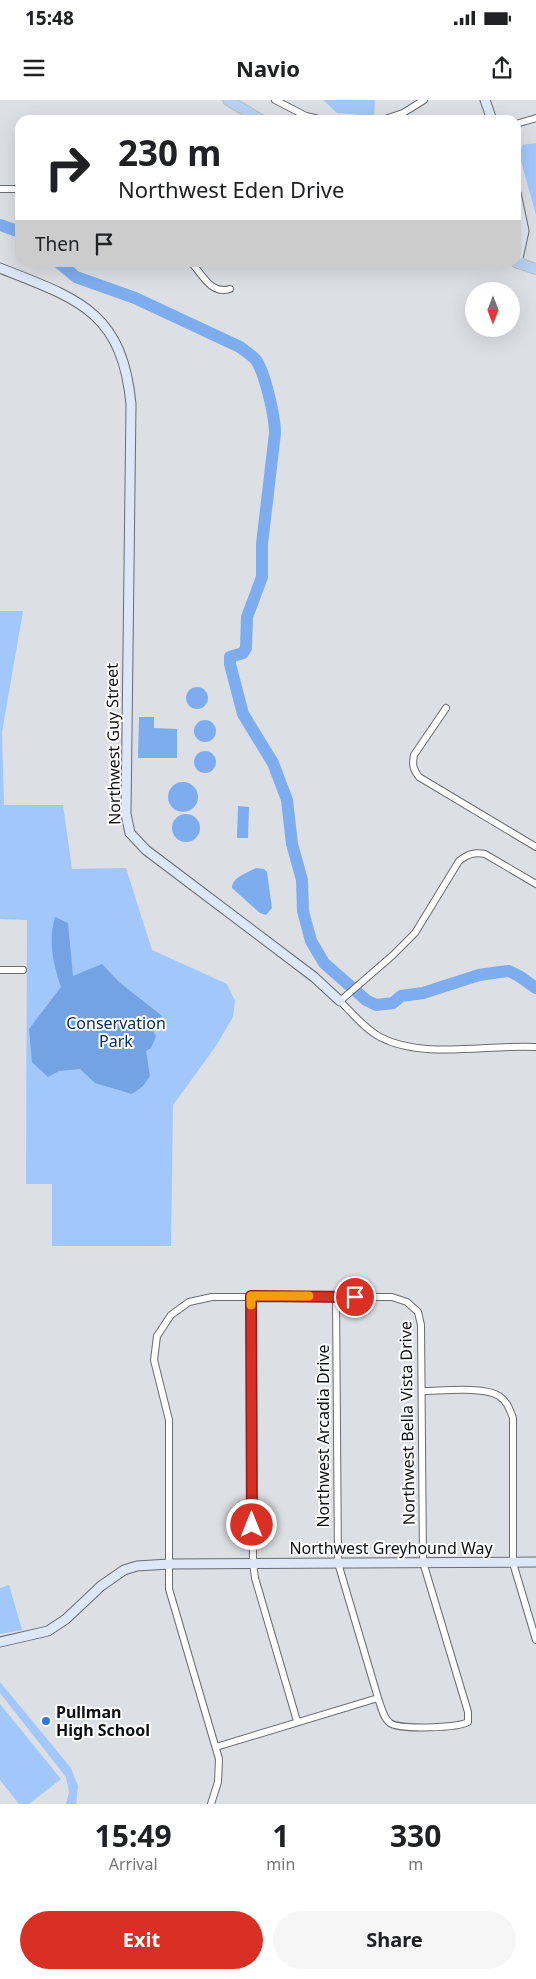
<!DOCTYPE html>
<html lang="en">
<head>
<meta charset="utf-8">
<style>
	:root { --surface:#fff; --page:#f6f6f6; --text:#202124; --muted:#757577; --accent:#d93025 }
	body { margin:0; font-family:"Noto Sans",sans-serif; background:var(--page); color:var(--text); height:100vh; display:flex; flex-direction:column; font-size:19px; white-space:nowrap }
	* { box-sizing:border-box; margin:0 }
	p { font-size:16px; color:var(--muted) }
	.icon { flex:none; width:28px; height:28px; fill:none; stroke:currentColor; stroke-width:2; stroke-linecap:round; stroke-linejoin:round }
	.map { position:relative; height:1704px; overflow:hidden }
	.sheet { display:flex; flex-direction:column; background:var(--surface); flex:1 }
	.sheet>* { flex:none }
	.hud { position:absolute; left:15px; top:15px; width:506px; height:152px; border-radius:15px; box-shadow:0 5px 20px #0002; background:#fff; color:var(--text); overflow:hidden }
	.needle { width:32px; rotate:180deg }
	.fabs { position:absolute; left:465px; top:182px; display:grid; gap:10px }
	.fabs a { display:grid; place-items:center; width:55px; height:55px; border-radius:50%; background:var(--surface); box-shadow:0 5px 20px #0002; font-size:25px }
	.pin { position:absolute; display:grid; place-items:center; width:42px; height:42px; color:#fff; margin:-21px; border:2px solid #fff; border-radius:50%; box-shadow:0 1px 5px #0007 }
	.me { position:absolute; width:55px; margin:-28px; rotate:0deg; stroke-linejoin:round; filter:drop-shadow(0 0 4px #0008) }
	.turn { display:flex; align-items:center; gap:18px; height:105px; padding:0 20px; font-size:22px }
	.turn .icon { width:65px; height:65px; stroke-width:2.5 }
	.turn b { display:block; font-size:35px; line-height:42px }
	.then { display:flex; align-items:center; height:48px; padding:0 20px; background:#0003; gap:10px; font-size:19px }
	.eta { display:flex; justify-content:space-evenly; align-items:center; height:85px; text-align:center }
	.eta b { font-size:30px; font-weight:700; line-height:35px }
	.action { display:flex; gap:10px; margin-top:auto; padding:10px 20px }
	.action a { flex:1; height:58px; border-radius:30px; background:var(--accent); color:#fff; font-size:20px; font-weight:700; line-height:58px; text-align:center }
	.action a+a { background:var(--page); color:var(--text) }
	.status { display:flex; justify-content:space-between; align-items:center; height:35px; padding:0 25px; background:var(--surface); direction:ltr }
	.status svg { height:14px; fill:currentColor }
	header { display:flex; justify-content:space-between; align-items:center; height:65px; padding:0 20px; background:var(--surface); font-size:22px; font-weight:700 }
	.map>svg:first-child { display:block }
</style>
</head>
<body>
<div class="status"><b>15:48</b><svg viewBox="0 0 49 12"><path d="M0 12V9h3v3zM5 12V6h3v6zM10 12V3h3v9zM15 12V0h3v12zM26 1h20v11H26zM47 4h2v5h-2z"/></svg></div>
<header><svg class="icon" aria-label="menu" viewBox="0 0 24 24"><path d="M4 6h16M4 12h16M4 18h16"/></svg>Navio<svg class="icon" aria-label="share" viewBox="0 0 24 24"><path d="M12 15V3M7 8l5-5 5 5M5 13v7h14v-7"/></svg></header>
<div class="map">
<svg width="536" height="1704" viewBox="0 0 536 1704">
	<rect width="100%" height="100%" fill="#dcdfe4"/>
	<path fill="#a2c7fa" d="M 323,0 L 375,0 L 374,16 L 337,13 Z
		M 536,43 L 536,115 L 520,57 L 522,45 Z
		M 0,511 L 23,511 L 2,632 L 4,705 L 63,705 L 72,769 L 126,768 L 152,850 L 227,884 L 235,901 L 233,917 L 216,946 L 173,1005 L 171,1146 L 52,1146 L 52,1084 L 26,1084 L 27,820 L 0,819 Z
		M 9,1485 L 22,1530 L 0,1534 L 0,1488 Z
		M 0,1582 L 71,1668 L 78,1686 L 76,1704 L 66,1704 L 69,1692 L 66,1677 L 0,1593 Z
		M 0,1604 L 61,1679 L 29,1704 L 19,1704 L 0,1680 Z"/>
	<path fill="#74a3e4" d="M 55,817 L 68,823 L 73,876 L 102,864 L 119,882 L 162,916 L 150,926 L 156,936 L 151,948 L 146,951 L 150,976 L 143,986 L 132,994 L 95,983 L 80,969 L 59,971 L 48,977 L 32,962 L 29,929 L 61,887 C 53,864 48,840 55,817 Z"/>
	<path fill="#7eadef" d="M186 598a11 11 0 1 1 22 0a11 11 0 1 1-22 0Z
		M 139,617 L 154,617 L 154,628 L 177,629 L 177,658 L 138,658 Z
		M194 631a11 11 0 1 1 22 0a11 11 0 1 1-22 0Z
		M194 662a11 11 0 1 1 22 0a11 11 0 1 1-22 0Z
		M168 697a15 15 0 1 1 30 0a15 15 0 1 1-30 0Z
		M 238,706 L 249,707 L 248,738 L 237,738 Z
		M172 728a14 14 0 1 1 28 0a14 14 0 1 1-28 0Z
		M 256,768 L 264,769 L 267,772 L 272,808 L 266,815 L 260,813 L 232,788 C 232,777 247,773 256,768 Z"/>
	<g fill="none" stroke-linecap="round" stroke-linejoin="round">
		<path stroke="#7eadef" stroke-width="12" d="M 0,125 L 20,132
			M 58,162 L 76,177 L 135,198 L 240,247 C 245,251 252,255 256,260 C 265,273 275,317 275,333 L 262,444 L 262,477 L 247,517 L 246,548 L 243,553 L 230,557 L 230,564 L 243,614 L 273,663 L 287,700 L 292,744 L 302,780 L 303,811 L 311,841 L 324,863 L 366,900 L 376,905 L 393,903 L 401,896 L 423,893 L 479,875 L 500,872 L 509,871 L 519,876 L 536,888"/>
		<defs>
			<path id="street" d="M 275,0 L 306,16 L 323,20
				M 382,20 L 403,13 L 424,0
				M 516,24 L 536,18
				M 0,89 L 20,89
				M 191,162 C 202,174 211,195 230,189
				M 446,608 L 414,655 C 412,665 413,669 419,677 L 536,747
				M 536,784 L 485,754 C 474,752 468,754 459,761 L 415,833 L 393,855 L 340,901 C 352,913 365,929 380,937 C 423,960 489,944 536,947
				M 0,870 L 23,870
				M 251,1196 L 253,1463 L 255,1478 L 297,1621
				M 422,1291 C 441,1291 484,1286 499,1296 C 507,1301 510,1310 513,1318 L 513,1463 L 536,1540
				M 216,1647 L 378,1598
				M 211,1704 L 218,1682 L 219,1659 L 169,1489 L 169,1320 L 154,1260 L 157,1236 L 171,1215 L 189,1202 L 212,1197 L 392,1197 L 407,1202 L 418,1212 L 421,1225 L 423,1462 L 468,1612 L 468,1622 C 459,1628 399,1630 390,1623 C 383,1618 381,1606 378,1598 L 338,1463 L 336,1196"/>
			<path id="secondary" d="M 485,0 L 492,20
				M 516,93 L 524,131 L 517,163
				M 0,168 C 78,199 122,211 131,304 L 126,714 L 130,733 L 146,750 L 314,877 L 340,901
				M 0,1542 L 48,1531 L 66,1519 L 101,1486 L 124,1470 L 137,1466 L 169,1464 L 536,1462"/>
			<path id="primary" d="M 228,0 L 261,20
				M 516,162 L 536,169"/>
		</defs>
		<use href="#street" stroke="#696c70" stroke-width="8"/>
		<use href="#secondary" stroke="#696c70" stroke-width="11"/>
		<use href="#primary" stroke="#bbbcbc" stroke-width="12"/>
		<use href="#street" stroke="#fff" stroke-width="6"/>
		<use href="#secondary" stroke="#dce7f8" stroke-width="9"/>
		<use href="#primary" stroke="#b8d0f1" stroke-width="10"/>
	</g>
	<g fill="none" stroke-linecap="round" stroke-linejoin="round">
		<defs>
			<path id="route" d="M 252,1425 L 251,1196 L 355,1197"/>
		</defs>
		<use href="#route" stroke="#8d1f18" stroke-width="12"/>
		<use href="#route" stroke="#d93025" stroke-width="9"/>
		<path stroke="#f59e0b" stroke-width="9" d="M 251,1205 L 251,1196 L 309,1196"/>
	</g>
	<circle fill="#2779e4" stroke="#fff" stroke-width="2" cx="46" cy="1621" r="5"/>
	<g text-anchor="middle" stroke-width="4" stroke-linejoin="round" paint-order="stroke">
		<g font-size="16" fill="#0d0e10" stroke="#fff">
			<text transform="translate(113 644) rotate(-91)" y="6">Northwest Guy Street</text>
			<text transform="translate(407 1323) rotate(-91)" y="6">Northwest Bella Vista Drive</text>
			<text transform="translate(323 1336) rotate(-90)" y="6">Northwest Arcadia Drive</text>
			<text x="391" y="1454">Northwest Greyhound Way</text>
		</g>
		<g font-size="16" fill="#013069" stroke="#fff">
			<text x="116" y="929">Conservation<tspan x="116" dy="18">Park</tspan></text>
		</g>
		<g font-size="16" font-weight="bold" fill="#0d0e10" stroke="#fff" text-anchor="start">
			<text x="56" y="1618">Pullman<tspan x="56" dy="18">High School</tspan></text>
		</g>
	</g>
</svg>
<div class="fabs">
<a><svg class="needle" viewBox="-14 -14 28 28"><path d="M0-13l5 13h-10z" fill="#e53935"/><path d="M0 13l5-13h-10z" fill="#757577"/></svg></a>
</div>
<div class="pin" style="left:355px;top:1197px;background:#d93025"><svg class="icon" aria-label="arrive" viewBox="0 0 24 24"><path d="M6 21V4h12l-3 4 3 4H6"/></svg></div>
<svg class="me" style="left:252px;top:1425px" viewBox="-20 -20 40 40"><circle r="17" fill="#d93025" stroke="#fff" stroke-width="3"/><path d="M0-11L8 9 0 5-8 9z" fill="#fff"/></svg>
<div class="hud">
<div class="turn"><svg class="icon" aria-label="right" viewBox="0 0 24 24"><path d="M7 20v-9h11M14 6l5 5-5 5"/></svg><div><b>230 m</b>Northwest Eden Drive</div></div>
<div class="then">Then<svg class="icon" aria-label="arrive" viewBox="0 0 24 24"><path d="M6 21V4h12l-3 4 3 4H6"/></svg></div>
</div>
</div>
<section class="sheet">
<div class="eta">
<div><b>15:49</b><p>Arrival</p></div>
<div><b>1</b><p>min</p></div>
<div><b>330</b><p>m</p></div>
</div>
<div class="action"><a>Exit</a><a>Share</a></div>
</section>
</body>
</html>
